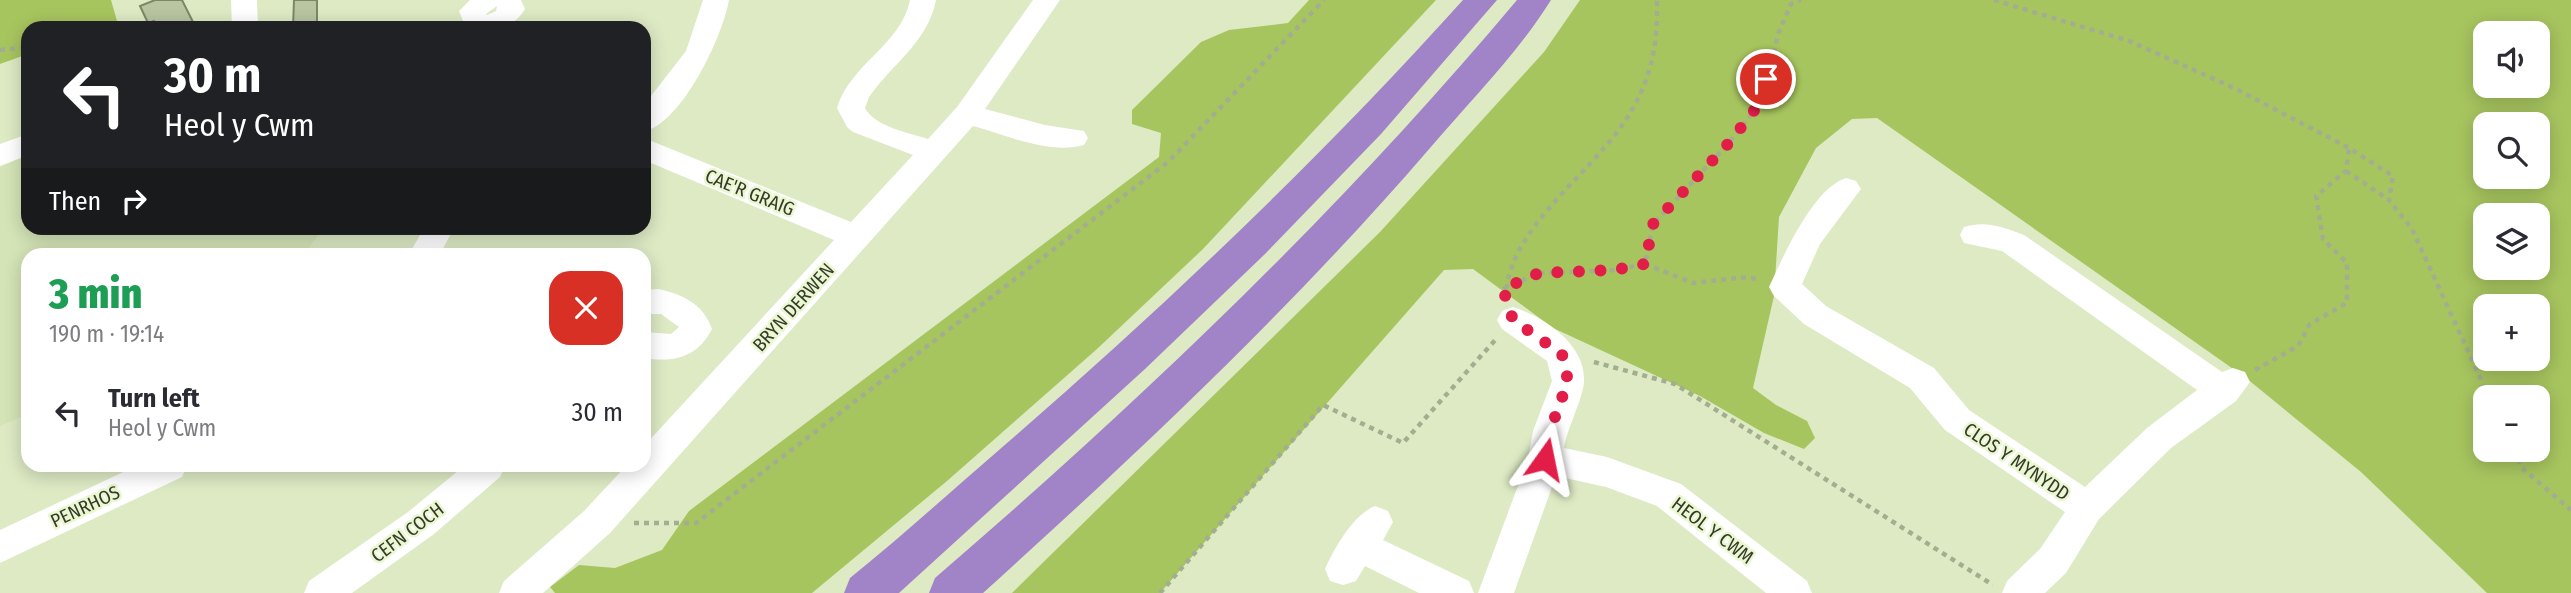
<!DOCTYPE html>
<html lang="en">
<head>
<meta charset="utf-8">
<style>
	:root { --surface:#fff; --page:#f2f2f3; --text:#2b2b33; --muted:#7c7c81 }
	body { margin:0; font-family:"Fira Sans Condensed",sans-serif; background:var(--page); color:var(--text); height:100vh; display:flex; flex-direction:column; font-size:26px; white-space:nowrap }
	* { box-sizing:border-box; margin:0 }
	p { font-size:23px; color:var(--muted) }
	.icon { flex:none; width:38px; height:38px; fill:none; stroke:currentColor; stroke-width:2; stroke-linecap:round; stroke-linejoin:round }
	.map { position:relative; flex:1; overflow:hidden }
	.details { position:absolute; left:21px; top:248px; width:630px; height:224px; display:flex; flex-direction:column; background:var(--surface); border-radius:21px; box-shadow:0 4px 18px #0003 }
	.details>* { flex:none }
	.guide { position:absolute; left:21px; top:21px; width:630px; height:214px; border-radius:21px; box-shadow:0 4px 18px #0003; background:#202124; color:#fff; overflow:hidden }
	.tools { position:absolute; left:2473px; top:21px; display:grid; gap:14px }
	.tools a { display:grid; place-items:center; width:77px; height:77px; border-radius:14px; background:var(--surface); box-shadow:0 4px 18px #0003; font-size:35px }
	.pin { position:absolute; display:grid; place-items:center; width:60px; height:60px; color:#fff; margin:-30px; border:4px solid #fff; border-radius:50%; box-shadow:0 2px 7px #0007 }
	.me { position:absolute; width:77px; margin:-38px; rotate:12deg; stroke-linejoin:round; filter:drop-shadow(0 0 5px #0008) }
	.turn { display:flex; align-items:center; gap:24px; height:147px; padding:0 28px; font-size:32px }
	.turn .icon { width:91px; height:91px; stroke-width:2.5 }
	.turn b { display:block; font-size:49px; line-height:60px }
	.then { display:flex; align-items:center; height:66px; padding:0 28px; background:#0003; gap:14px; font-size:26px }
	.round { display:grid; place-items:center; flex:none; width:74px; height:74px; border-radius:21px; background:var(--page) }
	.head { display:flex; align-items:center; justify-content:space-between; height:119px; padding:0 28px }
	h1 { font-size:42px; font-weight:800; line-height:52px; color:#1e9e55 }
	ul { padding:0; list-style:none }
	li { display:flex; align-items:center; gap:21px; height:91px; padding:0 28px }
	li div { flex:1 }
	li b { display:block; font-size:26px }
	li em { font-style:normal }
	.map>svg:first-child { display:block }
</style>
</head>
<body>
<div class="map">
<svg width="2571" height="593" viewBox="0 0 2571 593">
	<rect width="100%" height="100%" fill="#ddeac4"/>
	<path fill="#d4e4b6" d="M 28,155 L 28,228 L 323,228 L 304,255 L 28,256 L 28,414 L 0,426 L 0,167 Z"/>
	<path fill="#a7c55f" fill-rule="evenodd" d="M 0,0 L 111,0 L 119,28 L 28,28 L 28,54 L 0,64 Z
		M 1309,0 L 1436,0 L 1203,249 L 1097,349 L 947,481 L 812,593 L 555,593 L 550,587 L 579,565 L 615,568 L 662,550 L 689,511 L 1159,157 L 1161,133 L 1132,124 L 1132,110 L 1201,42 L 1229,30 L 1288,23 Z
		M 1580,0 L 2571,0 L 2571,593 L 2487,593 L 2361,472 L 2246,378 L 1877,118 L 1852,119 L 1816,148 L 1779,217 L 1774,296 L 1753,388 L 1776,405 L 1807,421 L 1815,438 L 1804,449 L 1764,433 L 1700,396 L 1553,328 L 1473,269 L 1444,270 L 1160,593 L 1012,593 L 1380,232 L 1544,52 ZM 2485,33 L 2538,33 L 2538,86 L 2485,86 ZM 2485,124 L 2538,124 L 2538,177 L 2485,177 ZM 2485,215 L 2538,215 L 2538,268 L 2485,268 ZM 2485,306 L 2538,306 L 2538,359 L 2485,359 ZM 2485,397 L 2538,397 L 2538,450 L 2485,450 Z"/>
	<path fill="#b8c5a0" stroke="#7c8865" stroke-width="2" d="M 155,0 L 182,0 L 196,28 L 157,28 L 154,21 L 148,23 L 140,6 Z
		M 294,0 L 317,0 L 317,28 L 293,28 Z"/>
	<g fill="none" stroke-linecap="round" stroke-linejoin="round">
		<path stroke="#a3ad8f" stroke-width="4.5" stroke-dasharray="5 5" stroke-linecap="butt" d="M 1994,0 L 2129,41 L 2234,88 L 2349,148 L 2393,176 L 2389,200 L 2412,229 L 2489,397
			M 0,50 L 28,47
			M 2346,171 L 2389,200
			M 1645,264 L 1693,283 L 1748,277 L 1760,280
			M 1503,289 L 1539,273 L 1615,270 L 1645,264 L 1653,224 L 1728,144 L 1760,103 L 1779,32 L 1791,4 L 1801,0
			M 1506,299 C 1505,231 1590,175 1625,121 C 1651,82 1658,46 1657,0
			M 1594,362 L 1675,384 L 1993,585
			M 2255,370 L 2298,346 L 2310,324 L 2347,303 L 2347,263 L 2323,239 L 2316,196 L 2346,171 L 2349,148
			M 2514,450 L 2522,468 L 2571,510
			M 634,523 L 696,523 L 1168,162 L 1324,0
			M 1160,593 L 1323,405 L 1403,443 L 1497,338"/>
		<path fill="#fff" fill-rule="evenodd" d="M 231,0 L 257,0 L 258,28 L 232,28 Z
			M 470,0 L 521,0 L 525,9 C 510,33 492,28 466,28 L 459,11 ZM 497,6 L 496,11 L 487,15 L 486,14 Z
			M 703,0 L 729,0 C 722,38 683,121 644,132 L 644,105 L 686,51 Z
			M 910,0 L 936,0 C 928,42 892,64 869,97 L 865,108 C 875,127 910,133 928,139 L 957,107 L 1033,0 L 1060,0 L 985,109 L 1045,125 L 1084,131 L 1088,138 L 1084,145 C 1050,155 1006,135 973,126 L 610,533 L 543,593 L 499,593 L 504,581 L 584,511 L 626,466 L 644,466 L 644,446 L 834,240 L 644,160 L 644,138 L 851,222 L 913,155 L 853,132 L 847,127 L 837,108 C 850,64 901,45 910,0 Z
			M 28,134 L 28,155 L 0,166 L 0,144 Z
			M 1846,178 L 1856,181 L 1861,189 L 1820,244 L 1802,284 L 1826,306 L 1934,368 L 1969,410 L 2085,487 L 2147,428 L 2197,390 L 2002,251 L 1964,243 L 1960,235 L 1964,227 C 1985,220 2004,227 2024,235 L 2222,372 L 2233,368 L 2245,372 L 2250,382 L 2236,401 L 2171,448 L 2099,519 L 2066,573 L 2045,593 L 2002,593 L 2007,581 L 2040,549 L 2065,512 L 1945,430 L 1910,388 L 1804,324 L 1774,296 L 1769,287 C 1783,257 1813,188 1846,178 Z
			M 424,228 L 454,228 L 439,256 L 408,256 Z
			M 659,289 C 684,295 703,304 712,329 C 698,357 674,363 644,358 L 644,332 L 671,334 L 679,327 L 661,314 L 644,314 L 644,290 Z
			M 1513,307 C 1544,317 1585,344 1584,380 C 1584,397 1567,428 1564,448 L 1607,457 L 1681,484 L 1807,581 L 1812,593 L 1766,593 L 1657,506 L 1606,487 L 1556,476 L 1514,593 L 1478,593 L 1528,459 L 1533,431 L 1552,381 L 1547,361 L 1502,329 L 1497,320 L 1502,311 Z
			M 136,466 L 187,466 L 182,477 L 0,563 L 0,530 Z
			M 464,466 L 505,466 L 500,477 L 434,534 L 352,593 L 304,593 L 309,581 L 408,512 Z
			M 1375,506 L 1388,511 L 1393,522 L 1383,540 L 1469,581 L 1474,593 L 1419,593 L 1365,566 L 1356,581 L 1343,585 L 1330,581 L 1325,569 C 1335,547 1353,515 1375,506 Z"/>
		<path fill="#a084c7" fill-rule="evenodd" d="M 1463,0 L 1497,0 L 1381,134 L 1265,254 L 1145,369 L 899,593 L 844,593 L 850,578 C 901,537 949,493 999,450 C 1162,309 1318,161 1463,0 Z
			M 1517,0 L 1551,0 C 1518,53 1471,100 1430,148 C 1293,307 1139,452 983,593 L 929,593 L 935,578 C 1143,399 1340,211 1517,0 Z"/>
	</g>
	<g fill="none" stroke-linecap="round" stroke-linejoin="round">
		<path stroke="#e11d48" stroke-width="12" stroke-dasharray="0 21.6" d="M 1545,459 L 1550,431 L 1568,381 L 1562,354 L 1513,320 L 1503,289 L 1539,273 L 1615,270 L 1645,264 L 1653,224 L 1728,144 L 1760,103 L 1766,79"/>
	</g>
	<g text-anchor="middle" stroke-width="5" stroke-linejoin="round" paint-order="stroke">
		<g font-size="19" fill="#353a2b" stroke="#eaf7d1">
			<text transform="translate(750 192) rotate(22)" y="7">CAE'R GRAIG</text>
			<text transform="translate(793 307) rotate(-48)" y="7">BRYN DERWEN</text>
			<text transform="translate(2017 461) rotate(34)" y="7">CLOS Y MYNYDD</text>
			<text transform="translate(85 506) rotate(-25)" y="7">PENRHOS</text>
			<text transform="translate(1713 530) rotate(37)" y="7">HEOL Y CWM</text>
			<text transform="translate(407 532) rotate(-37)" y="7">CEFN COCH</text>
		</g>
	</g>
</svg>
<div class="tools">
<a><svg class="icon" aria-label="sound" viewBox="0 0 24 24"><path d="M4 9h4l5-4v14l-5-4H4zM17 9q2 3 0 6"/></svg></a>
<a><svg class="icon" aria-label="search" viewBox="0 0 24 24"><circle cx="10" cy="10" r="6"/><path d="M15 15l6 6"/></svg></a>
<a><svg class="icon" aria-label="layers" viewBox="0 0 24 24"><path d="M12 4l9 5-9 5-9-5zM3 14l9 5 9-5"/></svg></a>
<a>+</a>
<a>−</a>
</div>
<div class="pin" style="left:1766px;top:79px;background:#d93025"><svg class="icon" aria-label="arrive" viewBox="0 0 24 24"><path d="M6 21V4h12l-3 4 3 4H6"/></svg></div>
<svg class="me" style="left:1545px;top:459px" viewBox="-20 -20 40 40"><path d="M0-17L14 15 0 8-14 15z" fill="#e11d48" stroke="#fff" stroke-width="4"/></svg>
<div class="guide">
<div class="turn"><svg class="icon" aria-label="left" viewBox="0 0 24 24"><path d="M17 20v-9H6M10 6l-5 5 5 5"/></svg><div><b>30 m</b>Heol y Cwm</div></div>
<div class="then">Then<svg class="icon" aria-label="right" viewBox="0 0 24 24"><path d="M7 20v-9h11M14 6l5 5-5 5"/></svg></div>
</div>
<section class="details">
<div class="head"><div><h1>3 min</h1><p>190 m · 19:14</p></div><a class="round" style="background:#d93025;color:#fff"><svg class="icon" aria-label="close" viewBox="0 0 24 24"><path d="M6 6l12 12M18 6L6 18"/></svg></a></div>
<ul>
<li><svg class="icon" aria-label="left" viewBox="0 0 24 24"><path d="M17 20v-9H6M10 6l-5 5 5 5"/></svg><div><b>Turn left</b><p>Heol y Cwm</p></div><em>30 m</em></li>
</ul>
</section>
</div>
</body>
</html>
